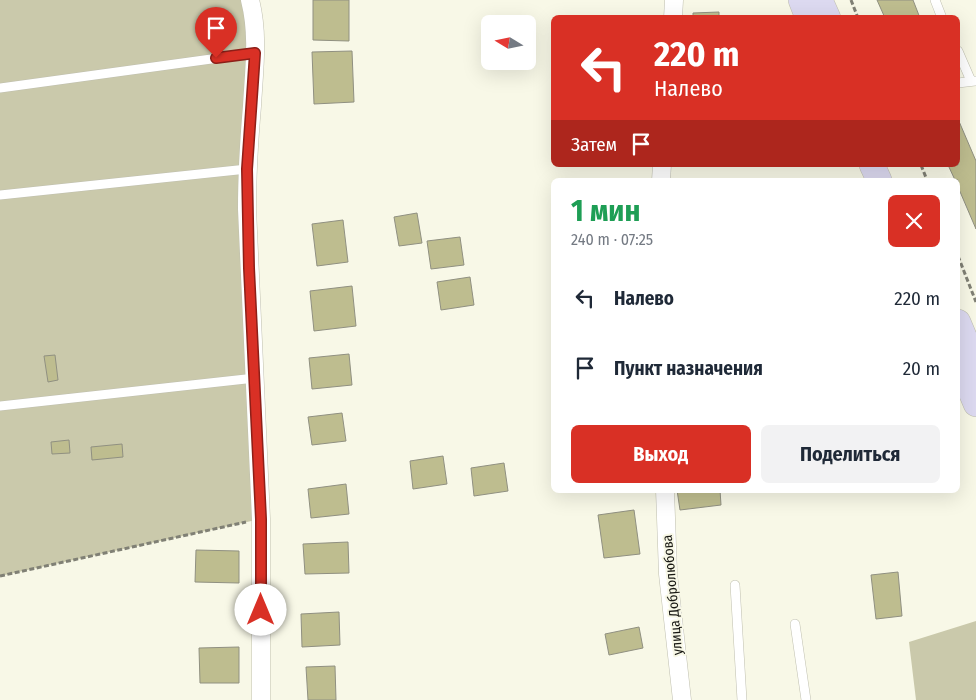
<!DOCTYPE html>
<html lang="ru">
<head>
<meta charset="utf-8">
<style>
	:root { --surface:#fff; --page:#f2f2f3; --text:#1f2937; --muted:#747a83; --accent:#d93025 }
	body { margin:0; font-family:"Fira Sans Condensed",sans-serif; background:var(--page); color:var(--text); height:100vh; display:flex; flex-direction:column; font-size:19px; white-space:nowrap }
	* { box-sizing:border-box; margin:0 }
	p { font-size:16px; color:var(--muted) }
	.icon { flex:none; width:28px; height:28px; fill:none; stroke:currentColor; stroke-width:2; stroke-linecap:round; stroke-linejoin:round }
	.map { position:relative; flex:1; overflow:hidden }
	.side { position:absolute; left:551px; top:178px; width:409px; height:315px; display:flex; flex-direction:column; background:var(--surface); border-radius:8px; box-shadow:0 5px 20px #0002 }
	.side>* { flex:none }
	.top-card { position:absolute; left:551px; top:15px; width:409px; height:152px; border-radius:8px; box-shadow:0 5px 20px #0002; background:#d93025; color:#fff; overflow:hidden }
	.needle { width:32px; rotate:280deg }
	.controls { position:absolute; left:481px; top:15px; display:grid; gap:10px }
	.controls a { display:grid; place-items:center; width:55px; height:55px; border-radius:8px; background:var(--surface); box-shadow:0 5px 20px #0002; font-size:25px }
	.pin { position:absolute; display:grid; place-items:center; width:42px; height:42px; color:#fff; margin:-51px -21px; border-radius:50% 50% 50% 0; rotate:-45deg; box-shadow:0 0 5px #0007 }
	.pin .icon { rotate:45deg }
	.me { position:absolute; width:55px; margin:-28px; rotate:0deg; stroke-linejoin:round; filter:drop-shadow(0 0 4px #0008) }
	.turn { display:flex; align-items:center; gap:18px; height:105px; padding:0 20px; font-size:22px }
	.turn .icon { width:65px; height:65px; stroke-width:2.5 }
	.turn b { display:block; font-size:35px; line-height:42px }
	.then { display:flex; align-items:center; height:48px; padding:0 20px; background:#0003; gap:10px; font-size:19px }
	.round { display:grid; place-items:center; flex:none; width:52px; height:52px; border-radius:8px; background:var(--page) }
	.head { display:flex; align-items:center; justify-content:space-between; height:85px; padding:0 20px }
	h1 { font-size:30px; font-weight:700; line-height:38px; color:#1e9e55 }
	.cta { display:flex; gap:10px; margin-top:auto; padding:10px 20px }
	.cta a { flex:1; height:58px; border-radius:8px; background:var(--accent); color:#fff; font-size:20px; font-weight:700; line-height:58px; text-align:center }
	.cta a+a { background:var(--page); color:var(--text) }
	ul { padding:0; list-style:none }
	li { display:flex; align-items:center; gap:15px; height:70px; padding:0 20px }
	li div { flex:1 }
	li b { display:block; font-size:19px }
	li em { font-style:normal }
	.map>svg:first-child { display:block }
</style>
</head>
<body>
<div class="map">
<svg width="976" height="700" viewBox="0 0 976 700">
	<rect width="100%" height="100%" fill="#f8f8e7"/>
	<path fill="#cac9ab" d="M 0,0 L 250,0 L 247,169 L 261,519 L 0,576 Z
		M 976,621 L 976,700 L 916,700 L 909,642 Z"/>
	<path fill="#bebd8f" stroke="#909081" d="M 313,0 L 349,0 L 349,41 L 313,40 Z
		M 877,0 L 913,0 L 920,18 L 885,18 Z
		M 719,12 L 719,18 L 693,18 L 693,13 Z
		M 352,51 L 354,102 L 314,104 L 312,52 Z
		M 958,119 L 976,161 L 976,229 L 958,187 L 958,180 L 955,180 L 948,165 L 958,165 Z
		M 417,213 L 422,243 L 399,246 L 394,217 Z
		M 343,220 L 348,262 L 317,266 L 312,224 Z
		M 460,237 L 464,265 L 431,269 L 427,241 Z
		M 470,277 L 474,305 L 441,310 L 437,282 Z
		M 352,286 L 356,326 L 314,331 L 310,291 Z
		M 349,354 L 352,385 L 312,389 L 309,358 Z
		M 55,355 L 58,380 L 48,382 L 44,356 Z
		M 342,413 L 346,441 L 312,445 L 308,417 Z
		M 69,440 L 70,453 L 52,454 L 51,442 Z
		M 122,444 L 123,457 L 92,460 L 91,447 Z
		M 443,456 L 447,484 L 413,489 L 410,461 Z
		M 504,463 L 508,491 L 474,496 L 471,468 Z
		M 346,484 L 349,514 L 311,518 L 308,489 Z
		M 677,490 L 720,490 L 721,505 L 680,510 Z
		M 634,510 L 640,554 L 604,558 L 598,515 Z
		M 348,542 L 349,573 L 305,574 L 303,544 Z
		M 196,550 L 239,551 L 239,583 L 195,582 Z
		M 898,572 L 902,616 L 876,619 L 871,575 Z
		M 339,612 L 340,645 L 302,647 L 301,614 Z
		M 639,627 L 643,648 L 609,655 L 605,634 Z
		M 239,647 L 239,683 L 200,683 L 199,648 Z
		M 335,666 L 336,700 L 308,700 L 306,667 Z"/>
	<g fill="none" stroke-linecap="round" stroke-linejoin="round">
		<defs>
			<path id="lane" d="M 935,0 L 942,18
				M 958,51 L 971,81
				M 958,83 L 975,81
				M 0,88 L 255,53
				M 0,195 L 247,169
				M 0,406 L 255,378
				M 735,585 L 742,700
				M 795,624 L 806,700"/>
			<path id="street" d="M 250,0 C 259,35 254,70 252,106 C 249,141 247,174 247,209 L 261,519 L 261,700
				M 673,18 L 674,0
				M 661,180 L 662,165
				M 665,490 L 668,574 L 682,700"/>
			<path id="secondary" d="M 801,0 L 808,18
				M 820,0 L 828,18
				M 872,165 L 879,180
				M 958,322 L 976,365
				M 958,361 L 976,404"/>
		</defs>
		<use href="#lane" stroke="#bfbfaf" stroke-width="10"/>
		<use href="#street" stroke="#bfbfaf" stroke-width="19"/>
		<use href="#secondary" stroke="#bfbfaf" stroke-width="26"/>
		<path stroke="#808075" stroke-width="3" stroke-dasharray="5 2.5" stroke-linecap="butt" d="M 851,0 L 858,18
			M 921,165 L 927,180
			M 958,256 L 976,302
			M 0,576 L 246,522"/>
		<use href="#lane" stroke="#fff" stroke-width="9"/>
		<use href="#street" stroke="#fff" stroke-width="18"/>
		<use href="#secondary" stroke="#dcd9f0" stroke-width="25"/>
	</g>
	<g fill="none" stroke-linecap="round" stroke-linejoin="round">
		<defs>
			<path id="route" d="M 216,58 L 255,53 L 247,169 L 249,268 L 261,519 L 261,610"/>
		</defs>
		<use href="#route" stroke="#8d1f18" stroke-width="12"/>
		<use href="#route" stroke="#d93025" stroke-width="9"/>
	</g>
	<g text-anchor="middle" stroke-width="4" stroke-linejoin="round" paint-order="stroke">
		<g font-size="14" fill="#181813" stroke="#f8f8e7">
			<text transform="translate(672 595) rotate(-95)" y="5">улица Добролюбова</text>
		</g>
	</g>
</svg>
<div class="controls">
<a><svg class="needle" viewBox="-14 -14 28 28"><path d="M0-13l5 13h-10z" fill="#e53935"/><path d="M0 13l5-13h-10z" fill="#747a83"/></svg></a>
</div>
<div class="pin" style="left:216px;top:58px;background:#d93025"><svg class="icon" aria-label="arrive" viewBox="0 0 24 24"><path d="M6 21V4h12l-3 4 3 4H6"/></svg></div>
<svg class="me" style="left:261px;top:610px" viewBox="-20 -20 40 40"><circle r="19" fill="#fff"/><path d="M0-13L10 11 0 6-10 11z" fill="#d93025"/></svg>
<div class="top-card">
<div class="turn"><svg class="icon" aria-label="left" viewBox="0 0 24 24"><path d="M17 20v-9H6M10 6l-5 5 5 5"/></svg><div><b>220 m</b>Налево</div></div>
<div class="then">Затем<svg class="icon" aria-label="arrive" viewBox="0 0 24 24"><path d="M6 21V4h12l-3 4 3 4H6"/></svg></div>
</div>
<section class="side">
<div class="head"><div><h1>1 мин</h1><p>240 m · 07:25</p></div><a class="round" style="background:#d93025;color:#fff"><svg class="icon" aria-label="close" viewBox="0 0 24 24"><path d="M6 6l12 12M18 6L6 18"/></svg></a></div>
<ul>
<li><svg class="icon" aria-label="left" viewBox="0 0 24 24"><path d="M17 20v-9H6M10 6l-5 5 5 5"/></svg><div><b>Налево</b></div><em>220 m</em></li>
<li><svg class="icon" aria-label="arrive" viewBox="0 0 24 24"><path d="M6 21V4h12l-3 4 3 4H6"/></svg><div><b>Пункт назначения</b></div><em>20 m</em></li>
</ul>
<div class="cta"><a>Выход</a><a>Поделиться</a></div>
</section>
</div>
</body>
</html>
